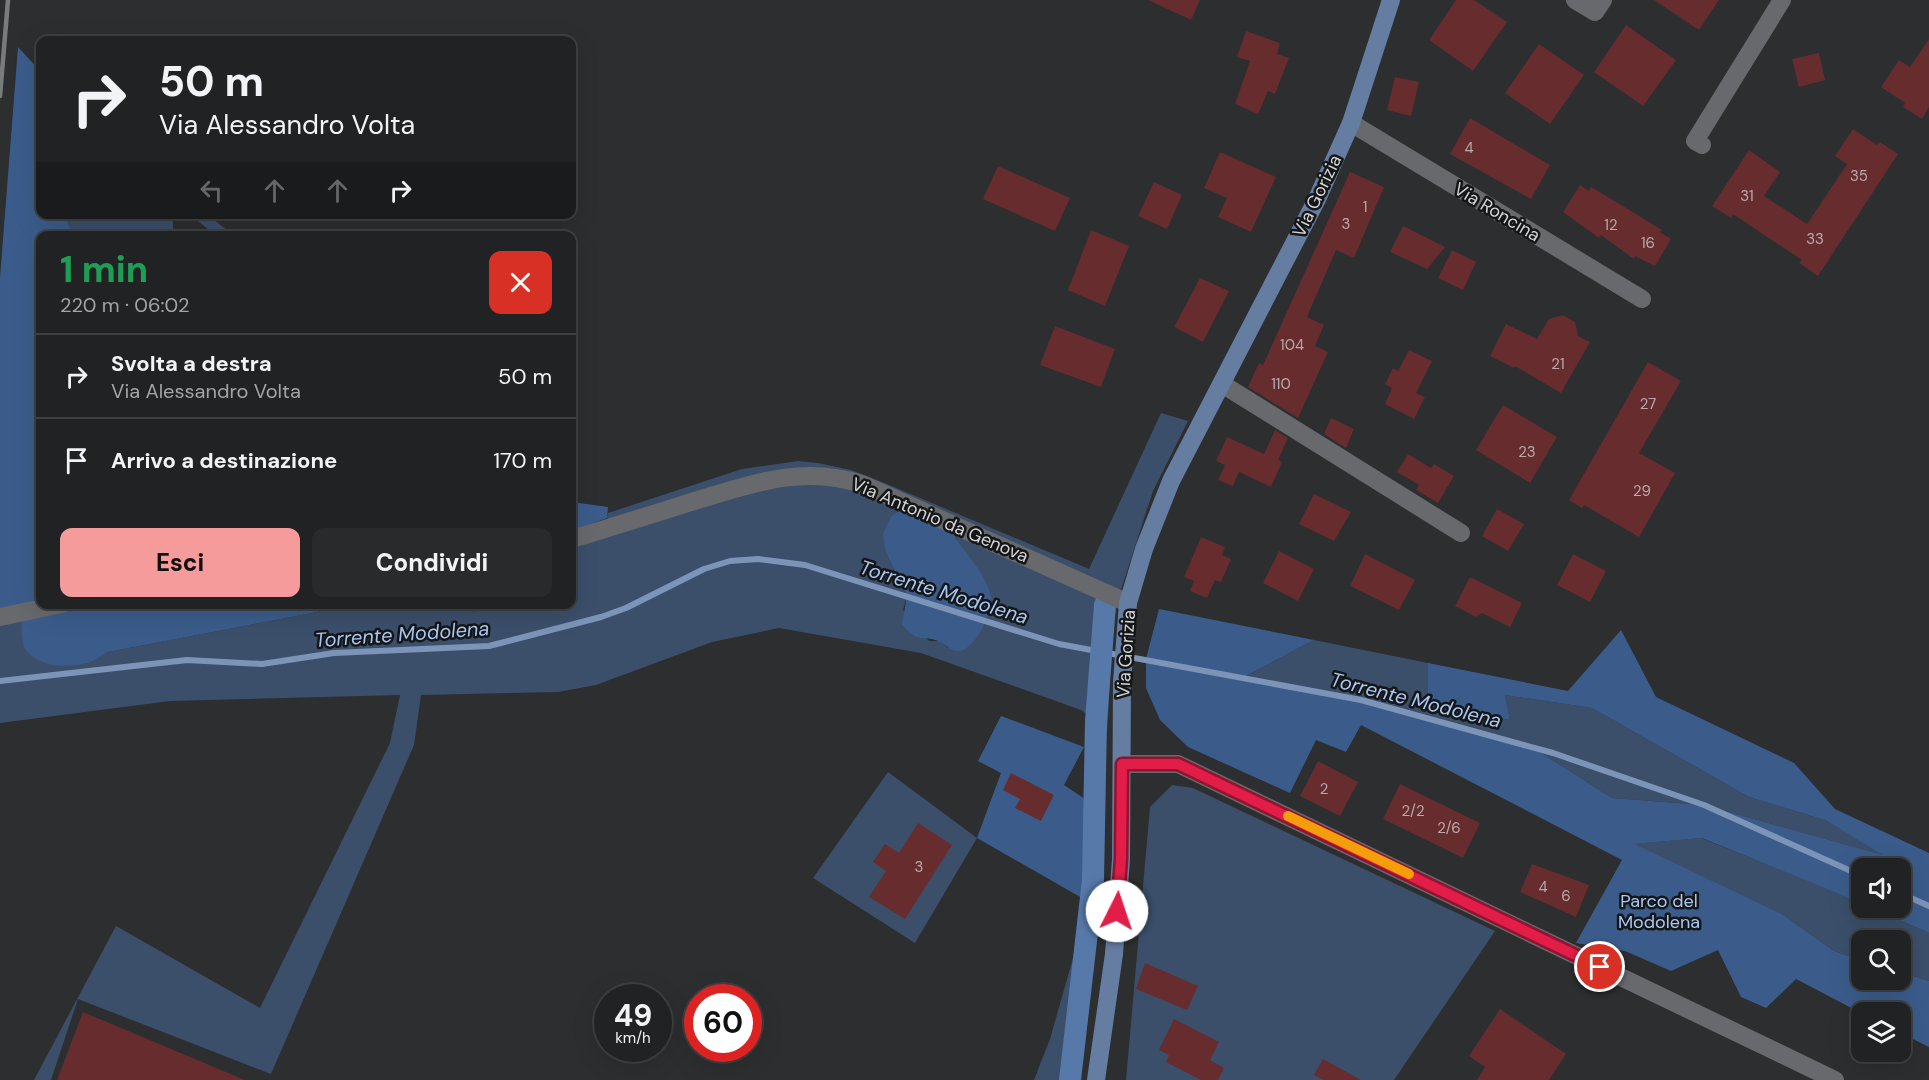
<!DOCTYPE html>
<html lang="it">
<head>
<meta charset="utf-8">
<style>
	:root { --surface:#212224; --page:#292a2c; --text:#f1f3f6; --muted:#a2a4a6; --line:#3e3f41; --accent:#f59b9b }
	body { margin:0; font-family:"DM Sans",sans-serif; background:var(--page); color:var(--text); height:100vh; display:flex; flex-direction:column; font-size:22px; white-space:nowrap }
	* { box-sizing:border-box; margin:0 }
	p { font-size:20px; color:var(--muted) }
	.icon { flex:none; width:33px; height:33px; fill:none; stroke:currentColor; stroke-width:2; stroke-linecap:round; stroke-linejoin:round }
	.map { position:relative; flex:1; overflow:hidden }
	.drawer { position:absolute; left:36px; top:231px; width:540px; height:378px; display:flex; flex-direction:column; background:var(--surface); border-radius:12px; box-shadow:0 6px 24px #0002,0 0 0 2px var(--line) }
	.drawer>* { flex:none }
	.top-card { position:absolute; left:36px; top:36px; width:540px; height:183px; border-radius:12px; box-shadow:0 6px 24px #0002,0 0 0 2px var(--line); background:#212224; color:var(--text); overflow:hidden }
	.fabs { position:absolute; left:1851px; top:858px; display:grid; gap:12px }
	.fabs a { display:grid; place-items:center; width:60px; height:60px; border-radius:12px; background:var(--surface); box-shadow:0 6px 24px #0002,0 0 0 2px var(--line); font-size:30px }
	.speed { position:absolute; left:594px; top:984px; display:flex; gap:12px; font-size:30px; font-weight:700; text-align:center }
	.speed>* { display:grid; place-content:center; width:78px; height:78px; border-radius:50%; background:var(--surface); box-shadow:0 6px 24px #0002,0 0 0 2px var(--line); line-height:1 }
	.speed small { font-size:15px; font-weight:400 }
	.speed .limit { border:9px solid #d22; background:#fff; color:#111 }
	.pin { position:absolute; display:grid; place-items:center; width:51px; height:51px; color:#fff; margin:-26px; border:3px solid #fff; border-radius:50%; box-shadow:0 2px 6px #0007 }
	.me { position:absolute; width:66px; margin:-33px; rotate:4deg; stroke-linejoin:round; filter:drop-shadow(0 0 4px #0008) }
	.turn { display:flex; align-items:center; gap:21px; height:126px; padding:0 24px; font-size:27px }
	.turn .icon { width:78px; height:78px; stroke-width:2.5 }
	.turn b { display:block; font-size:42px; line-height:51px }
	.lanes { display:flex; align-items:center; height:57px; padding:0 24px; background:#0003; justify-content:center; gap:30px; direction:ltr }
	.lanes .off { opacity:.35 }
	.round { display:grid; place-items:center; flex:none; width:63px; height:63px; border-radius:12px; background:var(--page) }
	.summary { display:flex; align-items:center; justify-content:space-between; height:102px; padding:0 24px }
	h1 { font-size:36px; font-weight:800; line-height:45px; color:#1e9e55 }
	.action { display:flex; gap:12px; margin-top:auto; padding:12px 24px }
	.action a { flex:1; height:69px; border-radius:12px; background:var(--accent); color:#111; font-size:24px; font-weight:800; line-height:69px; text-align:center }
	.action a+a { background:var(--page); color:var(--text) }
	ul { padding:0; list-style:none }
	li { display:flex; align-items:center; gap:18px; height:84px; padding:0 24px; border-top:2px solid var(--line) }
	li div { flex:1 }
	li b { display:block; font-size:22px }
	li em { font-style:normal }
	.map>svg:first-child { display:block }
</style>
</head>
<body>
<div class="map">
<svg width="1929" height="1080" viewBox="0 0 1929 1080">
	<rect width="100%" height="100%" fill="#2c2e30"/>
	<path fill="#3b4f6b" fill-rule="evenodd" d="M 63,215 L 173,215 L 173,235 L 104,235 L 101,230 L 92,235 L 73,235 Z
		M 191,215 L 208,215 L 233,235 L 215,235 Z
		M 1161,413 L 1188,421 L 1153,491 L 1118,599 L 1112,632 L 1108,720 L 1075,1080 L 1034,1080 L 1050,1039 L 1089,902 L 1096,721 L 1081,710 L 921,653 L 779,628 L 712,642 L 596,685 L 558,692 L 421,695 L 414,745 L 271,1074 L 78,999 L 51,1080 L 34,1080 L 116,926 L 260,1008 L 390,743 L 400,695 L 170,701 L 0,723 L 0,617 L 22,613 L 83,664 L 108,652 L 354,605 L 447,605 C 469,616 489,610 511,605 C 529,600 553,605 572,604 L 572,531 L 607,519 L 608,513 L 742,469 L 798,461 L 818,463 L 851,470 L 882,482 L 1089,569 ZM 946,521 L 952,536 L 948,648 L 940,641 L 929,641 L 903,610 L 907,596 L 886,553 Z
		M 1314,640 L 1428,663 L 1428,704 L 1510,720 L 1505,695 L 1592,708 L 1749,797 L 1825,820 L 1886,856 L 1704,805 L 1612,798 L 1532,747 L 1361,700 L 1244,677 Z
		M 888,772 L 977,838 L 915,943 L 813,878 Z
		M 1172,785 L 1193,788 L 1495,931 L 1394,1080 L 1126,1080 L 1150,807 Z
		M 1701,838 L 1850,898 L 1861,903 L 1862,908 L 1872,908 L 1929,933 L 1929,981 L 1901,972 L 1900,940 L 1862,940 L 1861,960 L 1834,951 L 1782,914 L 1632,844 Z"/>
	<path fill="#3b5c8b" d="M 18,47 L 40,71 L 40,214 L 64,215 L 73,235 L 40,236 L 40,604 L 354,605 L 108,652 C 101,656 91,663 83,664 C 65,668 37,666 26,650 C 20,641 22,624 22,613 L 0,617 L 0,278 Z
		M 572,502 L 608,507 L 607,518 L 572,531 Z
		M 909,504 L 946,521 C 957,548 984,567 991,596 C 995,610 974,652 958,651 C 951,651 947,646 942,643 C 926,633 918,646 902,624 L 907,596 L 886,553 L 883,534 L 891,517 Z
		M 1159,609 L 1314,640 L 1244,677 L 1205,671 L 1361,700 L 1532,747 L 1612,798 L 1704,805 L 1883,855 L 1825,820 L 1749,797 L 1592,708 L 1505,695 L 1510,720 L 1428,704 L 1428,663 L 1568,691 L 1621,630 L 1656,697 L 1794,763 L 1835,809 L 1929,853 L 1929,933 L 1872,908 L 1900,908 L 1900,868 L 1862,868 L 1861,903 L 1702,838 L 1634,844 L 1782,914 L 1834,951 L 1861,960 L 1862,980 L 1900,980 L 1901,972 L 1929,981 L 1929,1047 L 1901,1033 L 1900,1012 L 1861,1013 L 1796,979 L 1766,1008 L 1741,997 L 1718,950 L 1671,971 L 1625,951 L 1576,943 L 1622,860 L 1361,725 L 1346,752 L 1316,740 L 1290,793 L 1188,747 L 1160,720 L 1146,688 L 1146,659 Z
		M 1001,716 L 1084,747 L 1064,785 L 1094,805 L 1089,902 L 977,838 L 1001,773 L 978,761 Z"/>
	<g fill="none" stroke-linecap="round" stroke-linejoin="round">
		<path stroke="#7c94b7" stroke-width="6" d="M 0,681 L 187,660 L 262,664 L 334,653 L 489,646 L 601,617 L 626,608 L 704,569 L 730,561 L 758,559 L 805,565 L 1059,644 L 1361,700 L 1553,753 L 1704,805 L 1862,876
			M 1900,893 L 1929,906"/>
		<path stroke="#5779aa" stroke-width="22" d="M 1070,1080 L 1093,880 L 1096,721 L 1105,605"/>
	</g>
	<path fill="#662c2e" d="M 1148,0 L 1200,0 L 1191,20 Z
		M 1456,0 L 1474,0 L 1507,22 L 1473,71 L 1429,40 Z
		M 1654,0 L 1719,0 L 1699,30 Z
		M 1626,25 L 1676,60 L 1643,106 L 1594,72 Z
		M 1246,31 L 1280,43 L 1277,54 L 1289,58 L 1275,94 L 1268,91 L 1258,114 L 1235,104 L 1250,61 L 1237,57 Z
		M 1929,39 L 1929,107 L 1922,119 L 1903,107 L 1905,103 L 1881,87 L 1899,60 L 1910,67 Z
		M 1539,44 L 1584,75 L 1550,124 L 1505,93 Z
		M 1819,53 L 1825,80 L 1799,87 L 1792,59 Z
		M 1395,77 L 1419,82 L 1411,116 L 1387,110 Z
		M 1470,118 L 1550,165 L 1531,199 L 1450,154 Z
		M 1853,129 L 1877,145 L 1880,142 L 1898,154 L 1818,276 L 1799,263 L 1802,260 L 1764,235 L 1733,214 L 1731,218 L 1712,206 L 1749,150 L 1780,172 L 1764,196 L 1807,224 L 1847,164 L 1835,156 Z
		M 1220,152 L 1276,177 L 1251,232 L 1218,217 L 1227,198 L 1204,188 Z
		M 998,166 L 1070,198 L 1055,231 L 983,199 Z
		M 1350,172 L 1384,187 L 1354,258 L 1336,250 L 1307,317 L 1324,325 L 1315,346 L 1328,352 L 1298,418 L 1248,387 L 1259,363 L 1263,365 Z
		M 1154,182 L 1182,195 L 1167,229 L 1138,216 Z
		M 1580,185 L 1589,191 L 1591,187 L 1618,203 L 1662,230 L 1660,232 L 1671,239 L 1655,266 L 1635,256 L 1634,259 L 1601,235 L 1599,238 L 1563,212 Z
		M 1403,226 L 1445,247 L 1427,269 L 1390,252 Z
		M 1091,230 L 1129,246 L 1105,306 L 1068,290 Z
		M 1452,250 L 1476,262 L 1463,290 L 1438,278 Z
		M 1200,278 L 1229,291 L 1203,342 L 1174,327 Z
		M 1563,315 L 1575,322 L 1578,336 L 1590,342 L 1561,393 L 1515,366 L 1514,368 L 1490,356 L 1506,324 L 1537,339 L 1549,319 Z
		M 1055,326 L 1115,349 L 1101,387 L 1040,365 Z
		M 1409,350 L 1432,361 L 1416,393 L 1425,397 L 1414,419 L 1385,404 L 1392,388 L 1385,384 L 1393,368 L 1398,371 Z
		M 1648,362 L 1681,381 L 1639,453 L 1675,473 L 1639,537 L 1584,505 L 1582,508 L 1569,500 Z
		M 1503,405 L 1557,437 L 1530,483 L 1476,450 Z
		M 1331,418 L 1354,429 L 1346,448 L 1324,434 Z
		M 1275,430 L 1288,438 L 1278,460 L 1282,462 L 1271,487 L 1239,472 L 1233,486 L 1218,480 L 1225,465 L 1216,461 L 1227,437 L 1264,454 Z
		M 1408,454 L 1431,468 L 1434,464 L 1454,476 L 1438,503 L 1416,490 L 1419,485 L 1397,472 Z
		M 1314,494 L 1351,512 L 1334,541 L 1299,524 Z
		M 1497,509 L 1524,524 L 1508,551 L 1482,536 Z
		M 1201,537 L 1225,547 L 1222,555 L 1231,559 L 1221,582 L 1215,580 L 1207,598 L 1190,591 L 1194,581 L 1184,577 Z
		M 1279,551 L 1314,569 L 1298,601 L 1263,583 Z
		M 1365,554 L 1415,580 L 1399,610 L 1350,586 Z
		M 1573,554 L 1606,571 L 1590,602 L 1557,585 Z
		M 1470,577 L 1522,603 L 1510,627 L 1482,613 L 1476,617 L 1455,606 Z
		M 1318,761 L 1358,782 L 1340,816 L 1300,796 Z
		M 1011,773 L 1054,795 L 1041,821 L 1015,808 L 1020,799 L 1003,790 Z
		M 1400,784 L 1480,823 L 1463,858 L 1383,819 Z
		M 918,823 L 952,845 L 905,919 L 869,897 L 886,871 L 873,862 L 885,844 L 899,853 Z
		M 1532,864 L 1589,885 L 1576,917 L 1520,892 Z
		M 1145,963 L 1198,986 L 1187,1010 L 1136,989 Z
		M 1500,1009 L 1566,1054 L 1549,1080 L 1477,1080 L 1485,1067 L 1469,1056 Z
		M 83,1012 L 245,1080 L 57,1080 Z
		M 1174,1019 L 1219,1042 L 1210,1060 L 1224,1068 L 1218,1080 L 1201,1080 L 1166,1062 L 1169,1055 L 1159,1050 Z
		M 1323,1059 L 1361,1080 L 1324,1080 L 1314,1075 Z"/>
	<g fill="none" stroke-linecap="round" stroke-linejoin="round">
		<path stroke="#67696c" stroke-width="18" d="M 1575,0 L 1595,12 L 1603,0
			M 1351,123 L 1642,299
			M 1702,145 L 1695,141 L 1782,0
			M 1222,384 L 1461,533
			M 572,539 C 611,527 651,515 691,502 C 749,485 801,464 862,484 L 1128,603
			M 0,617 L 62,604
			M 1122,764 L 1178,764 L 1835,1080"/>
		<path stroke="#647da0" stroke-width="18" d="M 1096,1080 L 1114,954 L 1121,859 L 1122,682 L 1128,603 L 1144,549 L 1171,481 L 1317,199 L 1351,123 L 1391,0"/>
		<path stroke="#7a7b7d" stroke-width="4.5" d="M 0,96 L 8,0"/>
	</g>
	<g fill="none" stroke-linecap="round" stroke-linejoin="round">
		<defs>
			<path id="route" d="M 1117,911 L 1121,859 L 1122,764 L 1178,764 L 1600,967"/>
		</defs>
		<use href="#route" stroke="#92132f" stroke-width="15"/>
		<use href="#route" stroke="#e11d48" stroke-width="10"/>
		<path stroke="#f59e0b" stroke-width="10" d="M 1288,816 L 1409,874"/>
	</g>
	<g text-anchor="middle" stroke-width="5" stroke-linejoin="round" paint-order="stroke">
		<g font-size="15" fill="#b8aaab">
			<text x="1469" y="153">4</text>
			<text x="1859" y="181">35</text>
			<text x="1747" y="201">31</text>
			<text x="1365" y="212">1</text>
			<text x="1346" y="229">3</text>
			<text x="1611" y="230">12</text>
			<text x="1815" y="244">33</text>
			<text x="1648" y="248">16</text>
			<text x="1292" y="350">104</text>
			<text x="1558" y="369">21</text>
			<text x="1281" y="389">110</text>
			<text x="1648" y="409">27</text>
			<text x="1527" y="457">23</text>
			<text x="1642" y="496">29</text>
			<text x="1324" y="794">2</text>
			<text x="1413" y="816">2/2</text>
			<text x="1449" y="833">2/6</text>
			<text x="919" y="872">3</text>
			<text x="1543" y="892">4</text>
			<text x="1566" y="901">6</text>
		</g>
		<g font-size="18" fill="#d3d4d5" stroke="#151617">
			<text transform="translate(1317 196) rotate(-64)" y="6">Via Gorizia</text>
			<text transform="translate(1497 212) rotate(31)" y="6">Via Roncina</text>
			<text transform="translate(940 520) rotate(23)" y="6">Via Antonio da Genova</text>
			<text transform="translate(1126 654) rotate(-86)" y="6">Via Gorizia</text>
		</g>
		<g font-size="18" fill="#aac8f3" stroke="#151617">
			<text x="1659" y="907">Parco del<tspan x="1659" dy="21">Modolena</tspan></text>
		</g>
		<g font-size="20" font-style="italic" fill="#a8c6f1" stroke="#151617">
			<text transform="translate(944 592) rotate(17)" y="7">Torrente Modolena</text>
			<text transform="translate(402 634) rotate(-4)" y="7">Torrente Modolena</text>
			<text transform="translate(1416 700) rotate(14)" y="7">Torrente Modolena</text>
		</g>
	</g>
</svg>
<div class="fabs">
<a><svg class="icon" aria-label="sound" viewBox="0 0 24 24"><path d="M4 9h4l5-4v14l-5-4H4zM17 9q2 3 0 6"/></svg></a>
<a><svg class="icon" aria-label="search" viewBox="0 0 24 24"><circle cx="10" cy="10" r="6"/><path d="M15 15l6 6"/></svg></a>
<a><svg class="icon" aria-label="layers" viewBox="0 0 24 24"><path d="M12 4l9 5-9 5-9-5zM3 14l9 5 9-5"/></svg></a>
</div>
<div class="speed"><div>49<small>km/h</small></div><div class="limit">60</div></div>
<div class="pin" style="left:1600px;top:967px;background:#d93025"><svg class="icon" aria-label="arrive" viewBox="0 0 24 24"><path d="M6 21V4h12l-3 4 3 4H6"/></svg></div>
<svg class="me" style="left:1117px;top:911px" viewBox="-20 -20 40 40"><circle r="19" fill="#fff"/><path d="M0-13L10 11 0 6-10 11z" fill="#e11d48"/></svg>
<div class="top-card">
<div class="turn"><svg class="icon" aria-label="right" viewBox="0 0 24 24"><path d="M7 20v-9h11M14 6l5 5-5 5"/></svg><div><b>50 m</b>Via Alessandro Volta</div></div>
<div class="lanes"><svg class="icon off" aria-label="left" viewBox="0 0 24 24"><path d="M17 20v-9H6M10 6l-5 5 5 5"/></svg><svg class="icon off" aria-label="ahead" viewBox="0 0 24 24"><path d="M12 20V5M6 11l6-6 6 6"/></svg><svg class="icon off" aria-label="ahead" viewBox="0 0 24 24"><path d="M12 20V5M6 11l6-6 6 6"/></svg><svg class="icon" aria-label="right" viewBox="0 0 24 24"><path d="M7 20v-9h11M14 6l5 5-5 5"/></svg></div>
</div>
<section class="drawer">
<div class="summary"><div><h1>1 min</h1><p>220 m · 06:02</p></div><a class="round" style="background:#d93025;color:#fff"><svg class="icon" aria-label="close" viewBox="0 0 24 24"><path d="M6 6l12 12M18 6L6 18"/></svg></a></div>
<ul>
<li><svg class="icon" aria-label="right" viewBox="0 0 24 24"><path d="M7 20v-9h11M14 6l5 5-5 5"/></svg><div><b>Svolta a destra</b><p>Via Alessandro Volta</p></div><em>50 m</em></li>
<li><svg class="icon" aria-label="arrive" viewBox="0 0 24 24"><path d="M6 21V4h12l-3 4 3 4H6"/></svg><div><b>Arrivo a destinazione</b></div><em>170 m</em></li>
</ul>
<div class="action"><a>Esci</a><a>Condividi</a></div>
</section>
</div>
</body>
</html>
